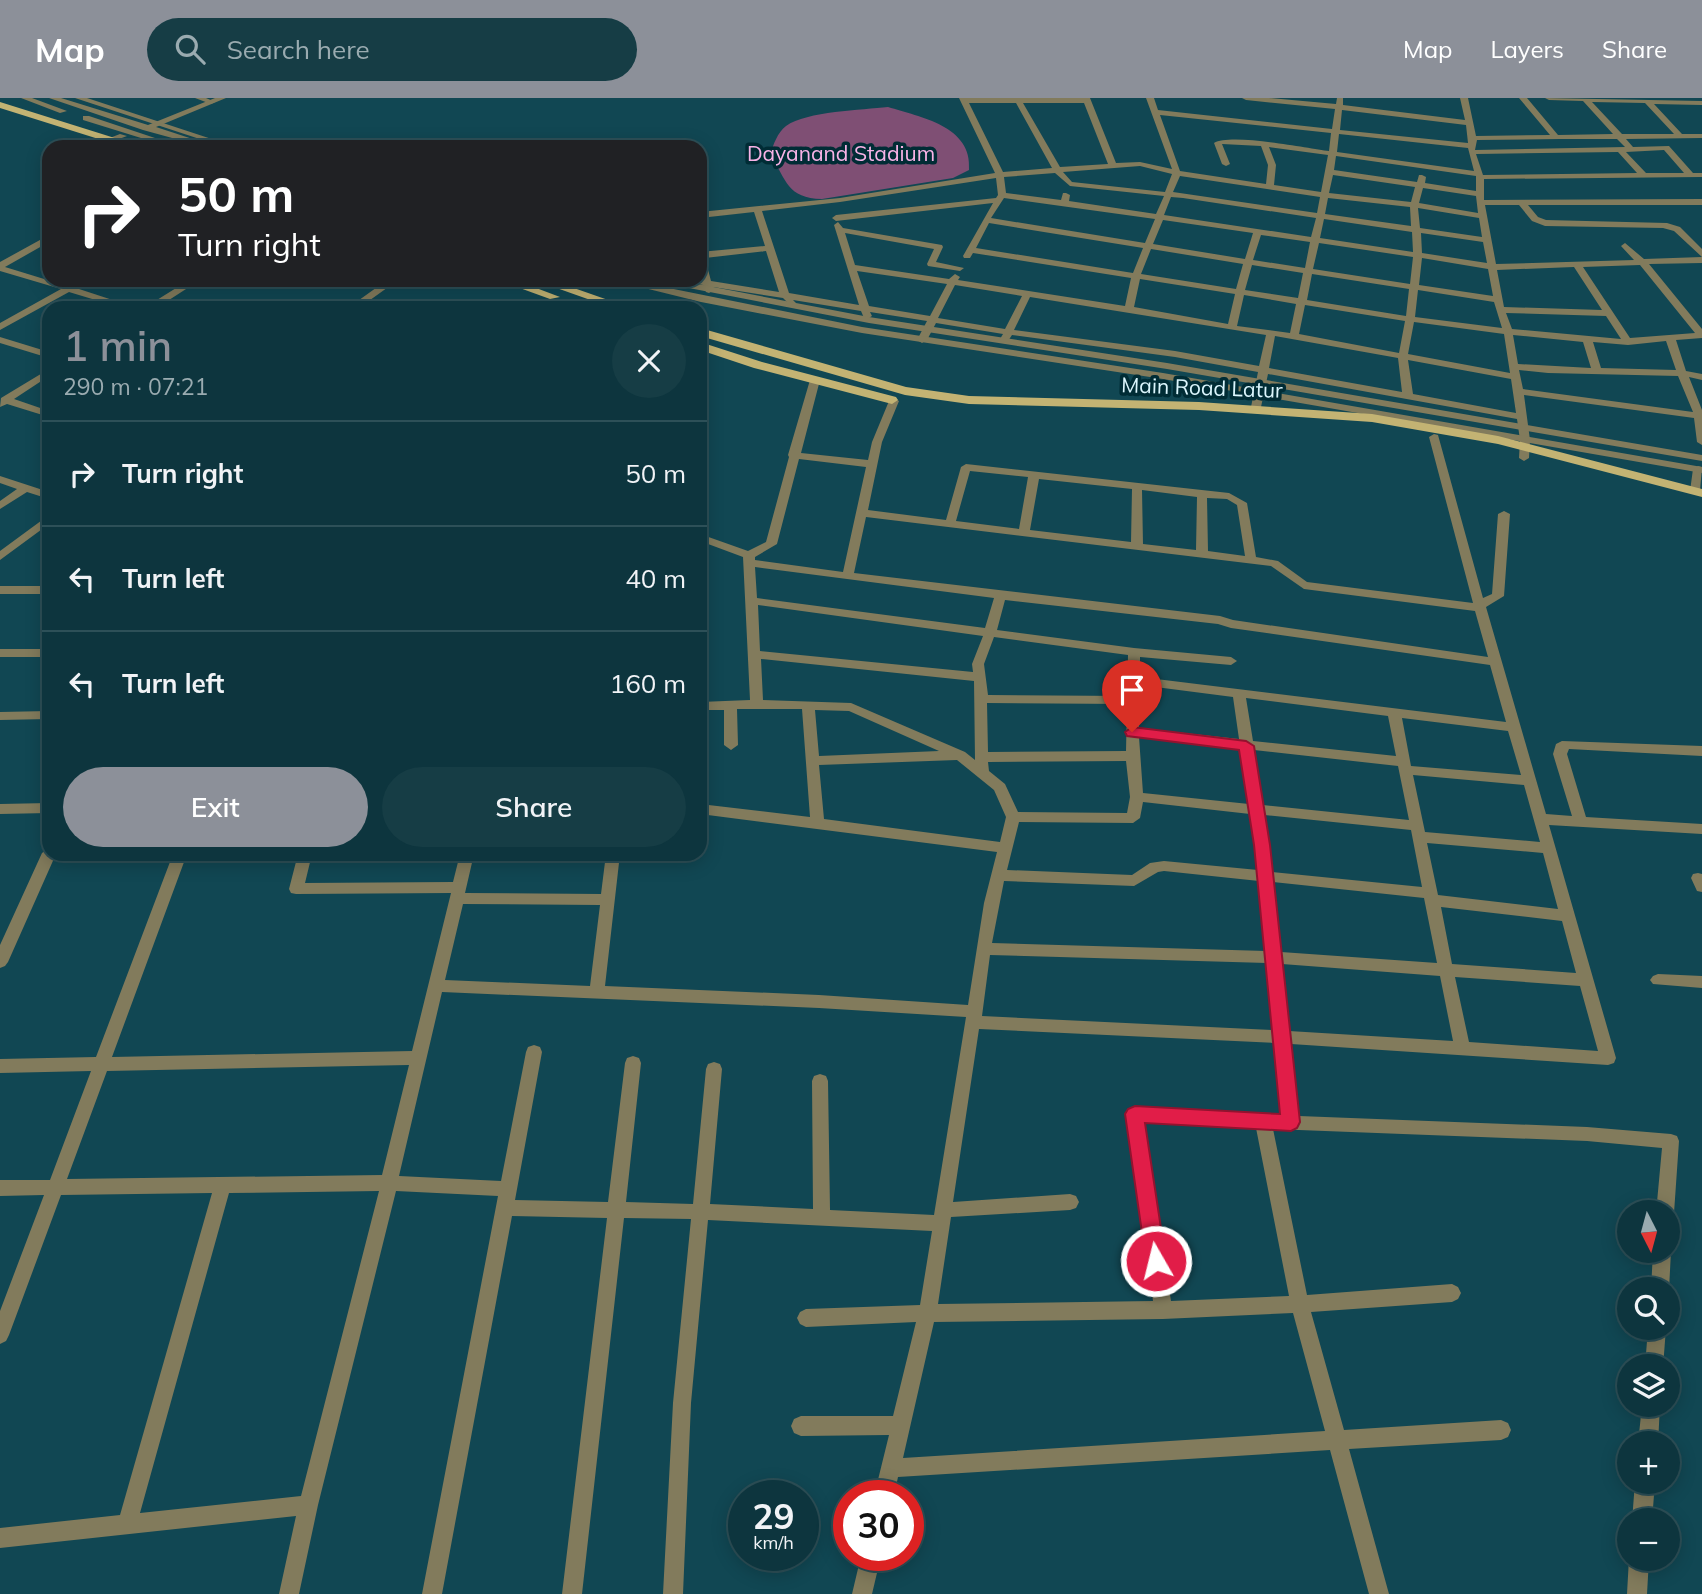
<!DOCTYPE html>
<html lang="en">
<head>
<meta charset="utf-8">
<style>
	:root { --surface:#0d353e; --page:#163d45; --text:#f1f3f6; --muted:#9aabb0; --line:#2d5058; --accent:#8c9099 }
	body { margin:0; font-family:Mulish,sans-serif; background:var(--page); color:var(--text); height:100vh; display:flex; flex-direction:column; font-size:26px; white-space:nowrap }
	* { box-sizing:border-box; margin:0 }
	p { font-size:23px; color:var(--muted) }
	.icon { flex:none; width:38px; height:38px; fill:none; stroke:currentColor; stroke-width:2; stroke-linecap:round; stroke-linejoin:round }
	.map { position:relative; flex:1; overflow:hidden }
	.sheet { position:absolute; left:42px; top:203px; width:665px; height:560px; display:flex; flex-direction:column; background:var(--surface); border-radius:21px; box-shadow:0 4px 18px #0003,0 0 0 2px var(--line) }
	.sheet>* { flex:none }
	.hud { position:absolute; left:42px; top:42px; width:665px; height:147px; border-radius:21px; box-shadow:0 4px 18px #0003,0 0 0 2px var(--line); background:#202124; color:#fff; overflow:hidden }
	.needle { width:46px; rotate:174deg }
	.fabs { position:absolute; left:1617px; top:1102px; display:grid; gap:14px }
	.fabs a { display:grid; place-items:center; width:63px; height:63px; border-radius:50%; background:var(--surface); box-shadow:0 4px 18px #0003,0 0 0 2px var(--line); font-size:35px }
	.speed { position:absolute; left:728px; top:1382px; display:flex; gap:14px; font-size:35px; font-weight:700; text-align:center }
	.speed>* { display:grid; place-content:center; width:91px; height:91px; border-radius:50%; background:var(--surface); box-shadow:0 4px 18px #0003,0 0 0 2px var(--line); line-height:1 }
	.speed small { font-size:18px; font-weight:400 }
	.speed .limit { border:10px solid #d22; background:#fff; color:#111 }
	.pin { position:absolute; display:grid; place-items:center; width:60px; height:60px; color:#fff; margin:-72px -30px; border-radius:50% 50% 50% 0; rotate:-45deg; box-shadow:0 0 7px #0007 }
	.pin .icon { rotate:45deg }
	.me { position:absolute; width:77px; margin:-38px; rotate:352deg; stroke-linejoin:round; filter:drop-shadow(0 0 5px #0008) }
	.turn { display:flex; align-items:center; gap:24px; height:147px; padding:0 21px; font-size:32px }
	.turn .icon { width:91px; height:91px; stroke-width:2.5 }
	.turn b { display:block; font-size:49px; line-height:60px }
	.round { display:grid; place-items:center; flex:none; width:74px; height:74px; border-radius:37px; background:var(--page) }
	.overview { display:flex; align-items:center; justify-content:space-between; height:119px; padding:0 21px }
	h1 { font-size:42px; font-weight:600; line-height:52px; color:var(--accent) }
	.button { display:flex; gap:14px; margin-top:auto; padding:14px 21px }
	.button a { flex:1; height:80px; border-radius:42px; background:var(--accent); color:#fff; font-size:28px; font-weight:600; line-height:80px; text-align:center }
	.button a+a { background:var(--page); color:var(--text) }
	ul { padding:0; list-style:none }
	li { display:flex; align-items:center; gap:21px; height:105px; padding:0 21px; border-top:2px solid var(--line) }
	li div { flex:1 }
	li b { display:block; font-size:26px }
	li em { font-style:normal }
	header { display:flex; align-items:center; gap:42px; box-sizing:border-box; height:98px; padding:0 35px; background:var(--accent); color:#fff }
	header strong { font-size:33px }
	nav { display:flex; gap:38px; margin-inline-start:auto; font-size:24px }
	.search { width:490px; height:63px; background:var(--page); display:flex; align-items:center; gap:18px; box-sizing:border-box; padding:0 24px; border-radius:38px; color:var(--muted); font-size:26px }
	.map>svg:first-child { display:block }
</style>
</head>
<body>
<header>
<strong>Map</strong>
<div class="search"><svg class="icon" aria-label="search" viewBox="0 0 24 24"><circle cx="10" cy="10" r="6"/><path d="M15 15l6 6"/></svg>Search here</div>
<nav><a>Map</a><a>Layers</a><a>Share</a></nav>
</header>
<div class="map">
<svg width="1702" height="1496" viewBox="0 0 1702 1496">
	<rect width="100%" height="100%" fill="#114753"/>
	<path fill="#7f4f74" d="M 888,9 C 920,19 973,28 969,72 L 953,80 L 822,101 C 787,100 787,83 770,56 C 774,46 777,35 786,28 C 807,13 862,12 888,9 Z"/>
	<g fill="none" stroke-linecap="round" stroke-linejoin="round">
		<path fill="#827b5c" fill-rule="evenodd" d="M 75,0 L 87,0 L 236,49 L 224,49 Z
			M 195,0 L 206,0 L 215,4 L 211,6 Z
			M 959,0 L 1090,0 L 1116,65 L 1140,64 L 1172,71 L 1146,0 L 1154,0 L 1158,12 L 1332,31 L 1335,11 L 1246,2 L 1242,0 L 1269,0 L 1336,6 L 1337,0 L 1343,0 L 1343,7 L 1465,22 L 1460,0 L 1468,0 L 1476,38 L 1550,37 L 1519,0 L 1527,0 L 1558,37 L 1613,36 L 1583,3 L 1549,2 L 1545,0 L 1702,3 L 1702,7 L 1654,6 L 1682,36 L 1702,36 L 1702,40 L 1626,41 L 1633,49 L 1669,48 L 1693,75 L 1702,75 L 1702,79 L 1484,81 L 1484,102 L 1702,101 L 1702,107 L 1528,107 L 1538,119 L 1546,122 L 1667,125 L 1680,129 L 1702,151 L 1702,159 L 1674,133 L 1663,130 L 1545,128 L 1532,123 L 1519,107 L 1485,107 L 1496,166 L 1634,162 L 1621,148 L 1625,145 L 1644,161 L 1702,159 L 1702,165 L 1649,166 L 1702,231 L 1702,240 L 1676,242 L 1686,273 L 1702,276 L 1702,282 L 1689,279 L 1702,312 L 1702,347 L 1697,344 L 1694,320 L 1524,297 L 1530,342 L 1529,360 L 1524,363 L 1519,360 L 1520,342 L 1517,321 L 1268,276 L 1261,309 L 1256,312 L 1251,309 L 1258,274 L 1175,259 L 1012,237 L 1008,243 L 1005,244 L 1000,241 L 1003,236 L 936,225 L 927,242 L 922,245 L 917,242 L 927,223 L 870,214 L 872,218 L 867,221 L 864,220 L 861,213 L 793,202 L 796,205 L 791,208 L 783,200 L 713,189 L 714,192 L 709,195 L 706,194 L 703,187 L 684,182 L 702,181 L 700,154 L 765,148 L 754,114 L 700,120 L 700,114 L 840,100 L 995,75 ZM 1592,4 L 1645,5 L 1674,36 L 1622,36 ZM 969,5 L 1016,5 L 1052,70 L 1003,74 ZM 1023,5 L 1084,5 L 1108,66 L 1060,69 ZM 1342,12 L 1466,27 L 1468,45 L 1340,32 ZM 1160,17 L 1331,35 L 1329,53 C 1307,50 1231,35 1214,45 L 1222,66 L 1226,68 L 1230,66 L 1222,46 L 1261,48 L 1268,67 L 1266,86 L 1180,73 ZM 1339,36 L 1468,50 L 1474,73 L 1337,54 ZM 1560,41 L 1617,41 L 1625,49 L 1475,52 L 1477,42 ZM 1269,49 L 1328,57 L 1321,94 L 1274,87 L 1276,67 ZM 1664,52 L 1684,75 L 1646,75 L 1626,54 ZM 1618,54 L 1637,75 L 1483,77 L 1476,56 ZM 1336,58 L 1476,78 L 1476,93 L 1425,85 L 1426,79 L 1422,77 L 1419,77 L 1417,84 L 1334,72 ZM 1140,68 L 1172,76 L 1165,94 L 1072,84 L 1063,74 ZM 1055,75 L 1070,88 L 1164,98 L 1156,116 L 1069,103 L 1070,97 L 1066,95 L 1063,95 L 1061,102 L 1006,95 L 1004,79 ZM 1333,77 L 1415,89 L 1411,104 L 1329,95 ZM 1180,78 L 1320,99 L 1317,115 L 1173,94 ZM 996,80 L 998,97 L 996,100 L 836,117 L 832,120 L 836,123 L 993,105 L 963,158 L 964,160 L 970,160 L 973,155 L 1131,180 L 1125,208 L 958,182 L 960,179 L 955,176 L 949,181 L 855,167 L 845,135 L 934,151 L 927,166 L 928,168 L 960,173 L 964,170 L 936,164 L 943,149 L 942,147 L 843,130 L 838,124 L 834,127 L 859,207 L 789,195 L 762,113 L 840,104 ZM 1423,90 L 1476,98 L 1478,115 L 1419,105 ZM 1171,99 L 1183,100 L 1316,120 L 1311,139 L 1164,117 ZM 1004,100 L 1155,121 L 1145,145 L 991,120 ZM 1328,100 L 1410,109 L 1411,128 L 1325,116 ZM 1418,110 L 1479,120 L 1482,139 L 1420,130 ZM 1324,121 L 1412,134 L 1413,154 L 1320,140 ZM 1163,122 L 1253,135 L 1245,161 L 1153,146 ZM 989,125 L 1143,150 L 1133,175 L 976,150 ZM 1421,135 L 1483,144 L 1487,165 L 1422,155 ZM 1261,137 L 1310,144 L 1305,170 L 1253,162 ZM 1319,145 L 1413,159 L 1410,186 L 1313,171 ZM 1151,151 L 1243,166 L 1236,191 L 1141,176 ZM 766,153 L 779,194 L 711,183 L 705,160 ZM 1422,160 L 1488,171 L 1493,198 L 1419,187 ZM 1252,167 L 1303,175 L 1298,200 L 1245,192 ZM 1640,167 L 1695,235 L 1630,240 L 1583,169 ZM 1574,169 L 1602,212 L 1504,209 L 1497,172 ZM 857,173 L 947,186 L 930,218 L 869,208 ZM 1312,176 L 1409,191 L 1406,218 L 1307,202 ZM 1140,181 L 1235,196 L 1228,226 L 1134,209 ZM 955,187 L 1022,198 L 1005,231 L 938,220 ZM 1418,192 L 1494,204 L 1502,230 L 1415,219 ZM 1244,197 L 1296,206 L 1290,235 L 1237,228 ZM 1030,199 L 1266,237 L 1259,268 L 1175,253 L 1014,232 ZM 1305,207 L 1405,223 L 1399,255 L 1299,236 ZM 1506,215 L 1606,218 L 1621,241 L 1512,231 ZM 1414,224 L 1504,236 L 1510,275 L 1408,256 ZM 1513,237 L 1583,244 L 1591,270 L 1518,266 ZM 1275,238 L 1398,260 L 1402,294 L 1269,270 ZM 1666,243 L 1676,272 L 1601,270 L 1593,244 L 1628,247 ZM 1408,262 L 1511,281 L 1516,315 L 1413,296 ZM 1519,272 L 1548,275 L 1678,278 L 1693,314 L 1523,291 Z
			M 49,137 L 49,144 L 5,169 L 67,188 L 77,182 L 89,182 L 76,190 L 137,210 L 122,210 L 69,194 L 0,232 L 0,225 L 61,191 L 0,173 L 0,164 Z
			M 189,182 L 200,182 L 169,202 L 193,210 L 178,210 L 163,205 L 156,210 L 144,210 Z
			M 387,182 L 398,182 L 359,210 L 348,210 Z
			M 0,239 L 49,254 L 49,260 L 0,245 Z
			M 49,271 L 49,278 L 14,301 L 49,313 L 49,319 L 7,306 L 0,309 L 1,300 Z
			M 815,279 L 820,282 L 801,355 L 868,362 L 872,344 L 889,303 L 894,300 L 899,303 L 882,344 L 868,412 L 946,422 L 961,369 L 966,366 L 1229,395 L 1247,405 L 1256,459 L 1278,463 L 1307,484 L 1473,505 L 1429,339 L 1434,336 L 1438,337 L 1483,500 L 1492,496 L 1498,416 L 1504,413 L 1510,416 L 1504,498 L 1486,509 L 1546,716 L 1572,718 L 1553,656 L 1556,646 L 1562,643 L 1702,648 L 1702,658 L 1569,651 L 1567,656 L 1586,719 L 1702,726 L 1702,736 L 1549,727 L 1616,960 L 1614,965 L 1608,967 L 1291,946 L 1299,1018 L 1587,1029 L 1671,1036 L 1677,1038 L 1679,1043 L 1674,1115 L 1671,1121 L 1668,1122 L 1668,1115 L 1656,1115 L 1662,1050 L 1587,1043 L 1273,1031 L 1307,1197 L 1452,1186 L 1458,1189 L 1461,1195 L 1458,1201 L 1452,1204 L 1311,1214 L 1344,1332 L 1501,1322 L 1508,1325 L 1511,1332 L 1508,1339 L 1501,1342 L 1349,1351 L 1389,1496 L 1369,1496 L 1330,1352 L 898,1379 L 894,1398 L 874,1398 L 889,1337 L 801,1338 L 794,1335 L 791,1328 L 794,1321 L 801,1318 L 893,1318 L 916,1224 L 806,1229 L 800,1226 L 797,1220 L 800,1214 L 806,1211 L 920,1207 L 932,1133 L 708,1122 L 691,1305 L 683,1496 L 663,1496 L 673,1305 L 691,1121 L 624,1120 L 582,1496 L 562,1496 L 607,1120 L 512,1118 L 442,1496 L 422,1496 L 498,1098 L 396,1093 L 318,1407 L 299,1496 L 279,1496 L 296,1418 L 0,1450 L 0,1430 L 120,1417 L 212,1095 L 61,1097 L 9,1237 L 6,1243 L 0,1246 L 0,1213 L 44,1097 L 0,1098 L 0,1082 L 50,1082 L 91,973 L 0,975 L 0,961 L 96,959 L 173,756 L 187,756 L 112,959 L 412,953 L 451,795 L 296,796 L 291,795 L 289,791 L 298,756 L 312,756 L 305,785 L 453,784 L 460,756 L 474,756 L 465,795 L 601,796 L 606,756 L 620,756 L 605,888 L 819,897 L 968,907 L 984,805 L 997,754 L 700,716 L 700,706 L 810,719 L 802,611 L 737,611 L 738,647 L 731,652 L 724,647 L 724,612 L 700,612 L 700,604 L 750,602 L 743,459 L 700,443 L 700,436 L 748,453 L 766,444 L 789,359 L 788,357 L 810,282 ZM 799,361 L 866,369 L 843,474 L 755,462 L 755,459 L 777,446 ZM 970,373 L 1028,379 L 1019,431 L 956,423 ZM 1039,381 L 1132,391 L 1131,444 L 1030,432 ZM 1142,392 L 1197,399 L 1196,452 L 1143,446 ZM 1207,400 L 1227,401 L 1237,407 L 1245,458 L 1208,453 ZM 866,419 L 1271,468 L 1304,491 L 1475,513 L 1488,559 L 1233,522 L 1220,518 L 854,475 ZM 755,469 L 994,500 L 985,530 L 757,500 ZM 1005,502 L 1218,526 L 1231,530 L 1490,567 L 1506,624 L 1140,579 L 1140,559 L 1231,567 L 1237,563 L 1231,559 L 1134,550 L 997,532 ZM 758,507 L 983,538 L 972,566 L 973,574 L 760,553 ZM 994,539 L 1128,557 L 1127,598 L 988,597 L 984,566 ZM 761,561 L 974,583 L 975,662 L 965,654 L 851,605 L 763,602 ZM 1140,587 L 1233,599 L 1239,641 L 1139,630 ZM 1246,600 L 1388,618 L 1396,658 L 1253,643 ZM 987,605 L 1127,606 L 1126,653 L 988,654 ZM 815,612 L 849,613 L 939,653 L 819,658 ZM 1402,620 L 1508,633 L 1521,677 L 1411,668 ZM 1139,639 L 1241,651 L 1249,706 L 1143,695 ZM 1254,652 L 1398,668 L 1409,722 L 1263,707 ZM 957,662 L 994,692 L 1006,719 L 1000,744 L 824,721 L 819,667 ZM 1126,663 L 1130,699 L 1127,715 L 1018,714 L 1005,686 L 989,673 L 988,664 ZM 1413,677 L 1524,687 L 1540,744 L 1425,734 ZM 1143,704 L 1250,716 L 1258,772 L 1164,763 L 1150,765 L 1132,777 L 1007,772 L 1019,724 L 1133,725 L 1140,720 ZM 1264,717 L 1411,732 L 1422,789 L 1272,774 ZM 1427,745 L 1543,755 L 1558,811 L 1438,797 ZM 1164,773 L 1259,783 L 1266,853 L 992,845 L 1004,783 L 1134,788 L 1158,774 ZM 1273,784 L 1424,800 L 1437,865 L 1281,854 ZM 463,806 L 600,807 L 590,888 L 445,882 ZM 1441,809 L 1562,823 L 1576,875 L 1452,866 ZM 990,857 L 1267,865 L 1274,932 L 982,918 ZM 1282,866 L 1440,878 L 1453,943 L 1289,933 ZM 1455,879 L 1580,888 L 1598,953 L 1469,944 ZM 442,894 L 819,910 L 966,919 L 934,1117 L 830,1112 L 828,983 L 826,978 L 820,976 L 814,978 L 812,983 L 813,1111 L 710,1106 L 722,971 L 720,966 L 714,964 L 708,966 L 706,971 L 693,1106 L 626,1104 L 641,965 L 639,960 L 633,958 L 627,960 L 625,965 L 608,1104 L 515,1102 L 542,954 L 540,949 L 534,947 L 528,949 L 526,954 L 501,1083 L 399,1078 ZM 979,931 L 1275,945 L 1282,1017 L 1135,1009 L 1129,1011 L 1127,1016 L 1153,1203 L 938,1206 L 951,1119 L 1070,1112 L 1076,1110 L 1079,1104 L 1076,1098 L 1070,1096 L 953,1104 ZM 409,967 L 382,1077 L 67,1081 L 107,973 ZM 1144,1024 L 1256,1030 L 1289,1198 L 1171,1203 ZM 379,1093 L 301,1398 L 140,1415 L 229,1095 ZM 1293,1215 L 1325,1333 L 903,1360 L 934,1224 L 1163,1221 Z
			M 1698,368 L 1702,369 L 1700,393 L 1695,396 L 1690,393 L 1693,371 Z
			M 0,378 L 49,394 L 49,401 L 27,394 L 0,411 L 0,403 L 17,391 L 0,385 Z
			M 49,417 L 49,426 L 0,462 L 0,453 Z
			M 0,488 L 49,488 L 49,496 L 0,496 Z
			M 0,551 L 49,551 L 49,559 L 0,559 Z
			M 49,613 L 49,621 L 0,622 L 0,614 Z
			M 49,705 L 49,715 L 0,716 L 0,706 Z
			M 49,750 L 49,756 L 56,756 L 8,864 L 5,868 L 0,870 L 0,847 L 42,755 Z
			M 1698,775 L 1702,776 L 1702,794 L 1697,793 L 1691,780 L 1693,776 Z
			M 1658,876 L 1702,878 L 1702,890 L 1653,886 L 1650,882 L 1653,878 Z
			M 1668,1147 L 1671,1153 L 1669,1192 L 1668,1195 L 1668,1192 L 1651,1192 L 1653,1153 L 1668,1153 Z
			M 1648,1230 L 1666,1230 L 1663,1269 L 1645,1269 Z
			M 1642,1307 L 1660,1307 L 1658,1346 L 1638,1346 Z
			M 1635,1384 L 1655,1384 L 1652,1423 L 1632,1423 Z
			M 861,1458 L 881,1458 L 872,1496 L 852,1496 Z
			M 1629,1460 L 1649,1461 L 1647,1496 L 1627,1496 Z"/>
		<path fill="#827b5c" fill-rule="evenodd" d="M 21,0 L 32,0 L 67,13 L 60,15 Z
			M 49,0 L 61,0 L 148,27 L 215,0 L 226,0 L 156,29 L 217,49 L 205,49 L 143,32 Z
			M 83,18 L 89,18 L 182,49 L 170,49 L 83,22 Z
			M 120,36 L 127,38 L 98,49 L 89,48 Z
			M 612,182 L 629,182 L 862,229 L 1163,275 L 1702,369 L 1702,375 L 1163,281 L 862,235 L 701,204 Z
			M 658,182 L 677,182 L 869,219 L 1167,265 L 1702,357 L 1702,363 L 1167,271 L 869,225 L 663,185 Z"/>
		<path fill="#c3b373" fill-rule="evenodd" d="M 0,4 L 137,47 L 139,49 L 124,49 L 0,10 Z
			M 498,182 L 515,182 L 560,199 L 550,201 Z
			M 534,182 L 551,182 L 631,210 L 613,210 Z
			M 700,230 L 906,289 L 969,298 L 1199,304 L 1372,316 L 1498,338 L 1702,391 L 1702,399 L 1498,346 L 1372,324 L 1199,312 L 969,306 L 905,297 L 700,238 Z
			M 700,244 L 762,264 L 896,299 L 898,302 L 892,306 L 754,270 L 700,252 Z"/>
	</g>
	<path fill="#e11d48" stroke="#92132f" stroke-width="2" d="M 1132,629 L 1246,643 L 1254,648 L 1270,747 L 1300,1024 L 1297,1030 L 1291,1033 L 1145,1025 L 1166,1163 L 1163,1169 L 1156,1172 L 1149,1169 L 1146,1163 L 1125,1016 L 1128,1011 L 1135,1008 L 1280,1016 L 1254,747 L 1239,652 L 1127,638 L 1125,634 Z"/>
	<g text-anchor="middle" stroke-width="7" stroke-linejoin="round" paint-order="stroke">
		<g font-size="21" fill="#f8b3e7" stroke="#002c35">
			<text x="841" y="63">Dayanand Stadium</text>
		</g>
		<g font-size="21" fill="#dbf6fd" stroke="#002c35">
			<text transform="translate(1202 290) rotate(2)" y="7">Main Road Latur</text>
		</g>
	</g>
</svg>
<div class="fabs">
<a><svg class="needle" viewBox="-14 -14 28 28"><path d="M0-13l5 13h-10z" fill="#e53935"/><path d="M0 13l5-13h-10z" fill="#9aabb0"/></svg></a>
<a><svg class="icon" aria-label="search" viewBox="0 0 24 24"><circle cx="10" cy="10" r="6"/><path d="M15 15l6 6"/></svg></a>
<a><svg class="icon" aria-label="layers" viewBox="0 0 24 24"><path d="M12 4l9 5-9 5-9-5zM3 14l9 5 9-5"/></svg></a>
<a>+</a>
<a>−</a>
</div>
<div class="speed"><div>29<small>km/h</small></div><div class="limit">30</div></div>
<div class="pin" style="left:1132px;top:634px;background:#d93025"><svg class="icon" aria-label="arrive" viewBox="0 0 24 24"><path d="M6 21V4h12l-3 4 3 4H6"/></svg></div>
<svg class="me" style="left:1156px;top:1163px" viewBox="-20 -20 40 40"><circle r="17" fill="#e11d48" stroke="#fff" stroke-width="3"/><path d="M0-11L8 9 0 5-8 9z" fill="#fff"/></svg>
<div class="hud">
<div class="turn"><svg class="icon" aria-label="right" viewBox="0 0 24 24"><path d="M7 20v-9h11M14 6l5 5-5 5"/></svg><div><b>50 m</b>Turn right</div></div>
</div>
<section class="sheet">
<div class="overview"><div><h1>1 min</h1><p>290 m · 07:21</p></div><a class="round"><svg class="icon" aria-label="close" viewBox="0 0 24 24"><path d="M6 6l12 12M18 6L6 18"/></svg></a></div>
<ul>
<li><svg class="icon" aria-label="right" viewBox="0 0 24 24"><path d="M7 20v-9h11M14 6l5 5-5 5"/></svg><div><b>Turn right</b></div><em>50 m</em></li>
<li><svg class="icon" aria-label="left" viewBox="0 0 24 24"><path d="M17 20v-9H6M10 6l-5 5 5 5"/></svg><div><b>Turn left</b></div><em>40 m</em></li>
<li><svg class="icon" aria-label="left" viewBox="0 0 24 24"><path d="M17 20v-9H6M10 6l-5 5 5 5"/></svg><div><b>Turn left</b></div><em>160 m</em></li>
</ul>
<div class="button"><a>Exit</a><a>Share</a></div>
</section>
</div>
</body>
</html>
